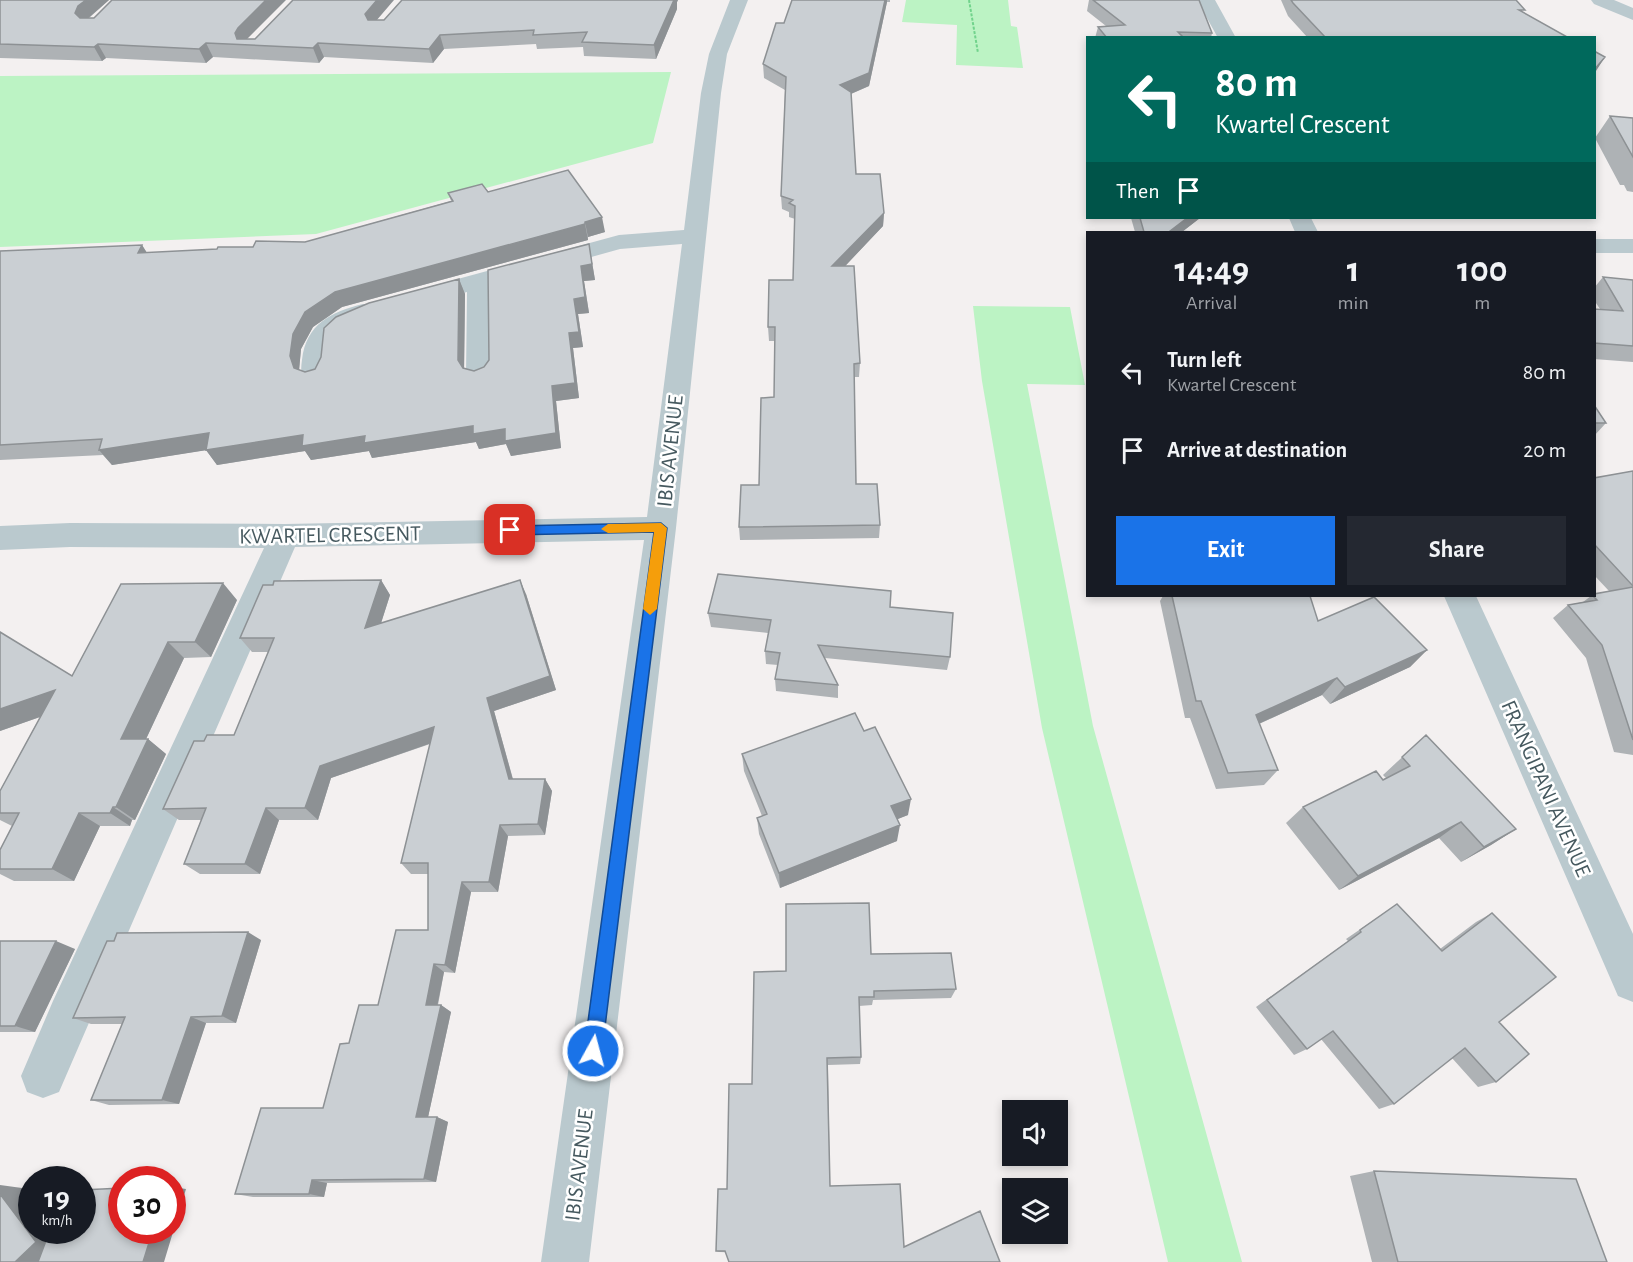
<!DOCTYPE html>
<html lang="en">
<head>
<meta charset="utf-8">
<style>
	:root { --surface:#171b24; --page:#242831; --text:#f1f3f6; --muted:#9ea1a6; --accent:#1a73e8 }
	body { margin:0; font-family:"Alegreya Sans",sans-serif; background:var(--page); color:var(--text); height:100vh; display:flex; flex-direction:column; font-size:22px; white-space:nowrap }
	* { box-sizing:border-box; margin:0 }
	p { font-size:20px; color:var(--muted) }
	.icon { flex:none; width:33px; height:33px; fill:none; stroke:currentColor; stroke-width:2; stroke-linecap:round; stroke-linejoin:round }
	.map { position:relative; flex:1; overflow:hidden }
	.panel { position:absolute; left:1086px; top:231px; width:510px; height:366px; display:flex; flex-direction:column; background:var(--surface); border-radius:0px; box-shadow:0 3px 9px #0003 }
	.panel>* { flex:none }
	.guide { position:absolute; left:1086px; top:36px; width:510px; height:183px; border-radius:0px; box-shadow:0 3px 9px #0003; background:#00695c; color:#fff; overflow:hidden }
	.tools { position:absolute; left:1002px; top:1100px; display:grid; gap:12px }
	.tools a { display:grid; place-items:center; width:66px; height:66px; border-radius:0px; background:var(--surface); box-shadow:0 3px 9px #0003; font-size:30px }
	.speed { position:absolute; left:18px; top:1166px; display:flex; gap:12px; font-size:30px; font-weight:700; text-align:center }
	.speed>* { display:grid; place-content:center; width:78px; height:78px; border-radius:50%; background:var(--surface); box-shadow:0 3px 9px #0003; line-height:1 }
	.speed small { font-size:15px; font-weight:400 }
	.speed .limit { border:9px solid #d22; background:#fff; color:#111 }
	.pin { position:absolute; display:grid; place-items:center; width:51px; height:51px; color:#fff; margin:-26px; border-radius:12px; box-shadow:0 3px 9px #0006 }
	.me { position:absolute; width:66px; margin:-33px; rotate:7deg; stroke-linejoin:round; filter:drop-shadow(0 0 4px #0008) }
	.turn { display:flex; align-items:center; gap:21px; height:126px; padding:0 30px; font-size:27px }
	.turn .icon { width:78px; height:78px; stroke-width:2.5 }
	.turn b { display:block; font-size:42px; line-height:51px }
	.then { display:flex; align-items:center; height:57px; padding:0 30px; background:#0003; gap:12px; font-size:22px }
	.eta { display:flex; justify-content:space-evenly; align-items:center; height:102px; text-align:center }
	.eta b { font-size:36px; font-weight:700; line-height:42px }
	.action { display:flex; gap:12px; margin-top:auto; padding:12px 30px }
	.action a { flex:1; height:69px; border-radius:0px; background:var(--accent); color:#fff; font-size:24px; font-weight:700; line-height:69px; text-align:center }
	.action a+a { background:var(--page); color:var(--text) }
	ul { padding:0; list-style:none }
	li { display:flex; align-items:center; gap:18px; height:78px; padding:0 30px }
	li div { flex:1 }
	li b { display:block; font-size:22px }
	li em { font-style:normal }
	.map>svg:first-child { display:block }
</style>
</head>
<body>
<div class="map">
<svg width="1633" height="1262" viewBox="0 0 1633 1262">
	<rect width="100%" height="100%" fill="#f3f0f0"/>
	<path fill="#bcf3c4" d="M 906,0 L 1008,0 L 1011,26 L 1017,27 L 1023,68 L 956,65 L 957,25 L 902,22 Z
		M 671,72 L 653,143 L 316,234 L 0,247 L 0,76 Z
		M 973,306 L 1070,307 L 1085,385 L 1027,384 L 1093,726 L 1242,1262 L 1168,1262 L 1042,728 L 982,381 Z"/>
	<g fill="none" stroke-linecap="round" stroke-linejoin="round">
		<path stroke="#71d38c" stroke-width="2" stroke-dasharray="3 1.5" stroke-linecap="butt" d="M 969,0 L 978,53"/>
		<path fill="#bac9ce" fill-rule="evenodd" d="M 730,0 L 748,0 L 727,54 L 721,93 L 676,528 L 589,1262 L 541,1262 L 644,540 L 295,547 L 59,1092 L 43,1098 L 27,1092 L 21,1076 L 53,1001 L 264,548 L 70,547 L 0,550 L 0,526 L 70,523 L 285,524 L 647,517 L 682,244 L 620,249 L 491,285 L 492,375 L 488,381 L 479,384 L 470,381 L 466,375 L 467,292 L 419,305 L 410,302 L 407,297 L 410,292 L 619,235 L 684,230 L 701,93 L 709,54 Z
			M 1197,0 L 1215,0 L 1236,38 L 1218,38 Z
			M 1591,0 L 1614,0 L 1633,8 L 1633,20 L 1594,4 Z
			M 1289,218 L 1311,218 L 1318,232 L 1295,232 Z
			M 1594,239 L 1633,239 L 1633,253 L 1594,253 Z
			M 363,304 L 372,306 L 376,312 C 367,325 345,323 335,336 C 324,349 332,369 323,382 L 314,385 L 305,382 C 300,375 301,368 302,360 C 306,324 331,312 363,304 Z
			M 1444,596 L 1476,596 L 1633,934 L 1633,1002 L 1618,996 Z"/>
	</g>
	<path fill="#aeb2b5" d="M 0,0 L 109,0 L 89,18 L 248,39 L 255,39 L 376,20 L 384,20 L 402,0 L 678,0 L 677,2 L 677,9 L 656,59 L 584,56 L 583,47 L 537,49 L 536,44 L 444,49 L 433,63 L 324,57 L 319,63 L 213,57 L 206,63 L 106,58 L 102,61 L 0,58 Z
		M 792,0 L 890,0 L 890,2 L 887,2 L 869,86 L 851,94 L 856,174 L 884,213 L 883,226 L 845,266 L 860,363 L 859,377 L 854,377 L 856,484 L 880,525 L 879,538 L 740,540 L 739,527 L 759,485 L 774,397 L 775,341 L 769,341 L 768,327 L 793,280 L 795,219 L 789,217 L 789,212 L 782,209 L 781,196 L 785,90 L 764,78 L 763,64 L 784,23 Z
		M 1089,0 L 1199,0 L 1212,33 L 1211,38 L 1095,38 L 1098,27 L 1106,26 L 1087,11 Z
		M 1281,0 L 1516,0 L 1523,13 L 1569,38 L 1308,38 L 1288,16 Z
		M 1610,116 L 1633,118 L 1633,192 L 1627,191 L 1624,185 L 1620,185 L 1595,138 Z
		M 568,170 L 605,232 L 588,237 L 588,240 L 342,307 L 313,327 L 301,349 L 299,370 L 305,372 L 315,369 L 459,279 L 465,294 L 464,368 L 474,371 L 484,367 L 589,244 L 595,280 L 584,281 L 589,313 L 578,314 L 583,347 L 573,348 L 579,398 L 556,401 L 561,448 L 511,456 L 506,444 L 479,449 L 476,442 L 372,458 L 369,451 L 311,460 L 305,451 L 217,465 L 206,450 L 112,465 L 103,455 L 0,460 L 0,251 L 142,245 L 147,253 L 253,247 L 305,242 L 451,201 L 448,193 L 488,192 Z
		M 1131,218 L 1200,218 L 1183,231 L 1197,232 L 1135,232 Z
		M 1603,277 L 1633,280 L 1633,362 L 1594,359 L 1594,309 L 1600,309 L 1594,300 L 1594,288 Z
		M 1594,405 L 1606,423 L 1594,436 Z
		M 1633,471 L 1633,755 L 1614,752 L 1586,658 L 1553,618 L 1568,605 L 1583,602 L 1591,596 L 1594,596 L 1609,591 L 1594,575 L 1594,478 Z
		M 381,580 L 390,595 L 381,623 L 526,594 L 556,690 L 494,711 L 513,779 L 545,779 L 552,791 L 545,835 L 508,836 L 498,892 L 471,892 L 455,973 L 444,972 L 438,1005 L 441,1005 L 451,1012 L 428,1117 L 437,1117 L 448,1122 L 436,1182 L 327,1183 L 324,1197 L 253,1197 L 235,1194 L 323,1108 L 349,1043 L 378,1005 L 428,930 L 428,874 L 411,874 L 401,863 L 430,744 L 331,778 L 318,820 L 279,820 L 260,874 L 200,874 L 184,864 L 201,820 L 179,820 L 163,809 L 204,741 L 234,735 L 268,652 L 252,652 L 240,638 Z
		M 1163,596 L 1310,596 L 1318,621 L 1427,650 L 1410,667 L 1330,704 L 1322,695 L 1259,724 L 1278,770 L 1264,785 L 1216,789 L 1190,718 L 1185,718 L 1160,601 Z
		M 237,600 L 211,657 L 184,658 L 146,739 L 148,739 L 166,754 L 135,820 L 132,820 L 130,826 L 100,826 L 74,881 L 14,881 L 0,874 L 0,850 L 12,826 L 0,820 L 0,791 L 40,717 L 0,731 L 0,632 L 72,676 Z
		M 890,607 L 950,657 L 947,670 L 825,658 L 838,685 L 838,698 L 776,691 L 775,679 L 778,665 L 766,664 L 765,651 L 768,633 L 711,627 L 708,613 Z
		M 1426,735 L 1516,829 L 1491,845 L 1461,862 L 1439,838 L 1339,890 L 1286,823 L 1303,807 L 1386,778 L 1383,775 Z
		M 742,754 L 908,815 L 897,819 L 897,841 L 780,888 L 759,834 L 757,818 L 762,816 L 744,771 Z
		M 1397,904 L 1440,949 L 1476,922 L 1492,913 L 1499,1022 L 1496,1082 L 1478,1087 L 1452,1058 L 1394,1104 L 1379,1109 L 1321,1039 L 1307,1049 L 1294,1055 L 1256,1007 L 1348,941 L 1346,939 Z
		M 261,940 L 236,1023 L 206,1023 L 179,1104 L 109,1105 L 91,1100 L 122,1024 L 91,1024 L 73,1018 Z
		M 0,941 L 75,949 L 35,1032 L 0,1032 Z
		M 871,954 L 956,989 L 951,998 L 873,1000 L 872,1005 L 859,1006 L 861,1057 L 860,1064 L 828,1065 L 830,1186 L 904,1246 L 1000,1262 L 719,1252 L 716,1251 L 727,1189 L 752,1084 L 786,971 Z
		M 1374,1171 L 1607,1262 L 1372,1262 L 1350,1176 Z"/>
	<path fill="#8d9194" d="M 86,0 L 109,0 L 86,20 L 83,27 L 75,13 L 78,6 Z
		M 266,0 L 286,0 L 244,42 L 240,45 L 235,33 L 238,28 Z
		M 377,0 L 394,0 L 370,28 L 365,14 Z
		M 673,0 L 678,0 L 677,2 L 677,9 L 656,59 L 654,45 Z
		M 885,0 L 887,0 L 887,2 L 869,86 L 839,99 L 840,85 Z
		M 440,35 L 444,49 L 433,63 L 429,49 Z
		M 206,43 L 213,57 L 206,63 L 199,49 Z
		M 318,43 L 324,57 L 319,63 L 313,48 Z
		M 98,44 L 106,58 L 102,61 L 94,47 Z
		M 1605,57 L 1596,71 L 1594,73 L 1594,70 Z
		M 884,213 L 883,226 L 832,280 L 832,266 Z
		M 602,217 L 605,232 L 588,237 L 585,222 Z
		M 1187,218 L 1200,218 L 1182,232 L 1170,231 Z
		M 585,224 L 588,240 L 342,307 L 313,327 L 301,349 L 299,371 L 294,368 L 290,356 L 293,334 L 305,312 L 335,292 Z
		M 589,244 L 595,280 L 584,281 L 589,313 L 578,314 L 583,347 L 573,348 L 579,398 L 556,401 L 561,448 L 511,456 L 506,444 L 479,449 L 476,442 L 372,458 L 369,451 L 311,460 L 305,451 L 217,465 L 206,450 L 552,386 L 569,333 L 581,266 Z
		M 142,245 L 152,261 L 138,253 Z
		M 459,279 L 465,294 L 464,375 L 458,360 Z
		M 209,433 L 220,448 L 112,465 L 99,450 Z
		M 381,580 L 390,595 L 375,642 L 365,628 Z
		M 520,580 L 526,594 L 556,690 L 494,711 L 516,791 L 509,779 L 487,698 Z
		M 223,583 L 237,600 L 211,657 L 195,642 Z
		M 168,642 L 184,658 L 139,754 L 121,739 Z
		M 1427,650 L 1410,667 L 1330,704 L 1345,687 Z
		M 1337,678 L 1322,695 L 1243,731 L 1256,715 Z
		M 55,690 L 74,705 L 0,731 L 0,709 Z
		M 434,727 L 443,739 L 331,778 L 318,820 L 305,808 L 320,766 Z
		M 148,739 L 166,754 L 135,820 L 116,807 Z
		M 545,779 L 552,791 L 545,835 L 538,824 Z
		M 911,799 L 908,815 L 888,823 L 891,806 Z
		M 113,807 L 132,820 L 130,826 L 110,813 Z
		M 266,808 L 279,820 L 260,874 L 245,864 Z
		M 79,813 L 100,826 L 74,881 L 52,869 Z
		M 1461,822 L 1439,838 L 1339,890 L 1358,876 Z
		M 500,825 L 508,836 L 498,892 L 489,882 Z
		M 900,825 L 897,841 L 780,888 L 779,873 Z
		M 1516,829 L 1491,845 L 1461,862 L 1484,847 Z
		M 462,882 L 471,892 L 455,973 L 445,965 Z
		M 248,932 L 261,940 L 236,1023 L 222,1016 Z
		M 56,941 L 75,949 L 35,1032 L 15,1026 Z
		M 434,964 L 444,972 L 436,1012 L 426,1005 Z
		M 441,1005 L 451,1012 L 427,1122 L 416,1117 Z
		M 191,1017 L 206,1023 L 179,1104 L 162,1100 Z
		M 437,1117 L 448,1122 L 436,1182 L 424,1179 Z
		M 312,1180 L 327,1183 L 324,1197 L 309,1194 Z
		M 0,1185 L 22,1188 L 32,1200 L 32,1230 L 55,1230 L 46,1262 L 15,1262 L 0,1194 Z
		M 172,1187 L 186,1189 L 164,1262 L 143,1262 L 153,1230 L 172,1230 Z"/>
	<path fill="#cacfd3" stroke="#8d9194" stroke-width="1.5" d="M 0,0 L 86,0 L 78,6 L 75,13 L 80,18 L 94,18 L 112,0 L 266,0 L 238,28 L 235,33 L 237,39 L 255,39 L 293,0 L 377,0 L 365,14 L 368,20 L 384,20 L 402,0 L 674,0 L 654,45 L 582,42 L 587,32 L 533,35 L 534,30 L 440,35 L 429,49 L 318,43 L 313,48 L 206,43 L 199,49 L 98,44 L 94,47 L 0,44 Z
		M 792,0 L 885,0 L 869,73 L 840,85 L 851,92 L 856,174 L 880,174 L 884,213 L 832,266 L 854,266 L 860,363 L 854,364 L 856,484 L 877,484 L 880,525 L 739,527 L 741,485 L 759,485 L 761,398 L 774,397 L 775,327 L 768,327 L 769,280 L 793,280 L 795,206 L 789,203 L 793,200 L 781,196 L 786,77 L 763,64 L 776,23 L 784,23 Z
		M 1093,0 L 1199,0 L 1212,33 L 1178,32 L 1184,38 L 1107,38 L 1098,27 L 1125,25 Z
		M 1291,0 L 1516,0 L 1525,10 L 1519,10 L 1569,38 L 1326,38 L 1293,3 Z
		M 1594,51 L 1605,57 L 1594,70 Z
		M 1610,116 L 1633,118 L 1633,157 Z
		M 568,170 L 602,217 L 585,222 L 585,224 L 335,292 L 305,312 L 293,334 L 290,356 L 294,368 L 305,372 L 315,369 L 321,357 L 324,328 L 336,317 L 369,303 L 459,279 L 458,360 L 463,368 L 474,371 L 484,367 L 489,360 L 488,270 L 589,244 L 592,264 L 581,266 L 585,297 L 574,299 L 579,332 L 569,333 L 575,383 L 552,386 L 556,433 L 505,441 L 505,429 L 473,434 L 473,426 L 364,443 L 365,436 L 302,446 L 303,435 L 206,450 L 209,433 L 99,450 L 102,439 L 0,445 L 0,251 L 142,245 L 138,253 L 217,249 L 218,247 L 253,247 L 256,241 L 305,242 L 453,201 L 448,193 L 482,184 L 488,192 Z
		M 1140,218 L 1187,218 L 1170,231 L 1197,232 L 1144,232 Z
		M 1603,277 L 1633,280 L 1633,346 L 1594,343 L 1594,309 L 1623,311 Z
		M 1594,405 L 1606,423 L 1594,423 Z
		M 1633,471 L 1633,586 L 1594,544 L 1594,478 Z
		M 718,574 L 891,591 L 890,607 L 953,613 L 950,657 L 818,645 L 838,685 L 775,679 L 780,653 L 765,651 L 771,620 L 708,613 Z
		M 381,580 L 365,628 L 520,580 L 550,676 L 487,698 L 509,779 L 545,779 L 538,824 L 500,825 L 489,882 L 462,882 L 445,965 L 434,964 L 426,1005 L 441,1005 L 416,1117 L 437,1117 L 424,1179 L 312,1180 L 309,1194 L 235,1194 L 261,1108 L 323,1108 L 340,1044 L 349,1043 L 359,1005 L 378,1005 L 396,930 L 428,930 L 428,863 L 401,863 L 434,727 L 320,766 L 305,808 L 266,808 L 245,864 L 184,864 L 206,808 L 163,809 L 194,741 L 204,741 L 207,735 L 234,735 L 274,638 L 240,638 L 263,585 L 273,585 L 274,581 Z
		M 223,583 L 195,642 L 168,642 L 121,739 L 148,739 L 116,807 L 113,807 L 110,813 L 79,813 L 52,869 L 0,869 L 0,850 L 19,813 L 0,813 L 0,791 L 55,690 L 0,709 L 0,632 L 72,676 L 121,584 Z
		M 1633,587 L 1633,740 L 1602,645 L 1568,605 L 1597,600 L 1593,596 L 1594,596 L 1594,594 Z
		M 1172,596 L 1310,596 L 1318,621 L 1374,597 L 1427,650 L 1345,687 L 1337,678 L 1256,715 L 1278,770 L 1228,773 L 1201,701 L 1196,701 Z
		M 855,713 L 864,731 L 875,727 L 911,799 L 891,806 L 900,825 L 779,873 L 757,818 L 767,814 L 742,754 Z
		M 1426,735 L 1516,829 L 1484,847 L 1461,822 L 1358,876 L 1303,807 L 1376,771 L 1383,780 L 1410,766 L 1402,757 Z
		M 869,903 L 871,954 L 951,953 L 956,989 L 874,991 L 874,997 L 859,997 L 861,1057 L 827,1058 L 830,1186 L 900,1184 L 904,1247 L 980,1211 L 1000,1262 L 729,1262 L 725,1251 L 716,1251 L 718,1189 L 727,1189 L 729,1084 L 752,1084 L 754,972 L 786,971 L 786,904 Z
		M 1397,904 L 1442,951 L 1492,913 L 1556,977 L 1499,1022 L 1529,1054 L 1496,1082 L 1465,1048 L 1394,1104 L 1333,1031 L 1307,1049 L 1267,1000 L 1361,932 L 1360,930 Z
		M 248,932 L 222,1016 L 191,1017 L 162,1100 L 91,1100 L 125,1017 L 73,1018 L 107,941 L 114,941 L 117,933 Z
		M 0,941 L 56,941 L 15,1026 L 0,1026 Z
		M 1374,1171 L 1576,1179 L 1607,1262 L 1398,1262 Z
		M 122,1188 L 122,1230 L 153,1230 L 143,1262 L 38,1262 L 50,1230 L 82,1230 L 82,1190 Z
		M 0,1194 L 36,1242 L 15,1262 L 0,1262 Z"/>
	<path fill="#1a73e8" stroke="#114b97" stroke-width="1.5" d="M 661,523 L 667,528 L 602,1051 L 599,1057 L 593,1060 L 586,1057 L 584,1051 L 654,532 L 510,535 L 504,530 L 510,526 Z"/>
	<path fill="#f59e0b" d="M 661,523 L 667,528 L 657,609 L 650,615 L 643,609 L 654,532 L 608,533 L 601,529 L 608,524 Z"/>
	<g text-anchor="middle" stroke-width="5" stroke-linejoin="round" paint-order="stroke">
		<g font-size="22" fill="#46595f" stroke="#fff">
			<text transform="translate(669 451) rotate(-84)" y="8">IBIS AVENUE</text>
			<text transform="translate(330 534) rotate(-1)" y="8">KWARTEL CRESCENT</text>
			<text transform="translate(1547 788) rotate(66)" y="8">FRANGIPANI AVENUE</text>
			<text transform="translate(578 1165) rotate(-83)" y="8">IBIS AVENUE</text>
		</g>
	</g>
</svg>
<div class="tools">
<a><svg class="icon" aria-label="sound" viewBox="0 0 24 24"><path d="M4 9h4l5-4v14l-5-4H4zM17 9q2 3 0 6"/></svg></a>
<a><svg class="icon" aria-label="layers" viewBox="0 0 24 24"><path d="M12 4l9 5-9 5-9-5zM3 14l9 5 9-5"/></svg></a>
</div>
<div class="speed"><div>19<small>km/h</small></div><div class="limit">30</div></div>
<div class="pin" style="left:510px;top:530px;background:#d93025"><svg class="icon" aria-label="arrive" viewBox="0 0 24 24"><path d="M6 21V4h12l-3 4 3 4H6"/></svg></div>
<svg class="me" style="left:593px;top:1051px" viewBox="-20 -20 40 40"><circle r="17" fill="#1a73e8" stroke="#fff" stroke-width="3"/><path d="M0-11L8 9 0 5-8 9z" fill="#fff"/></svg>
<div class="guide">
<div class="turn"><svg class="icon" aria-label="left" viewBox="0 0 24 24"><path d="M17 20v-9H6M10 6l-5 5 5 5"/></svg><div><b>80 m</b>Kwartel Crescent</div></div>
<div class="then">Then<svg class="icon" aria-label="arrive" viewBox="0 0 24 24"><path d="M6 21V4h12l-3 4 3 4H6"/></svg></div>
</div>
<section class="panel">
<div class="eta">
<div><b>14:49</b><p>Arrival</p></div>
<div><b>1</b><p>min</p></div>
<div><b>100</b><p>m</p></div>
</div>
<ul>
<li><svg class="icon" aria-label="left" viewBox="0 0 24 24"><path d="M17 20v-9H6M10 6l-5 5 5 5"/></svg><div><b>Turn left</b><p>Kwartel Crescent</p></div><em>80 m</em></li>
<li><svg class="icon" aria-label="arrive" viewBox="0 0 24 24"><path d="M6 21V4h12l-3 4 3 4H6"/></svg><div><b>Arrive at destination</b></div><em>20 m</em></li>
</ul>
<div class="action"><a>Exit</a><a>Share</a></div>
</section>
</div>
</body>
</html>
